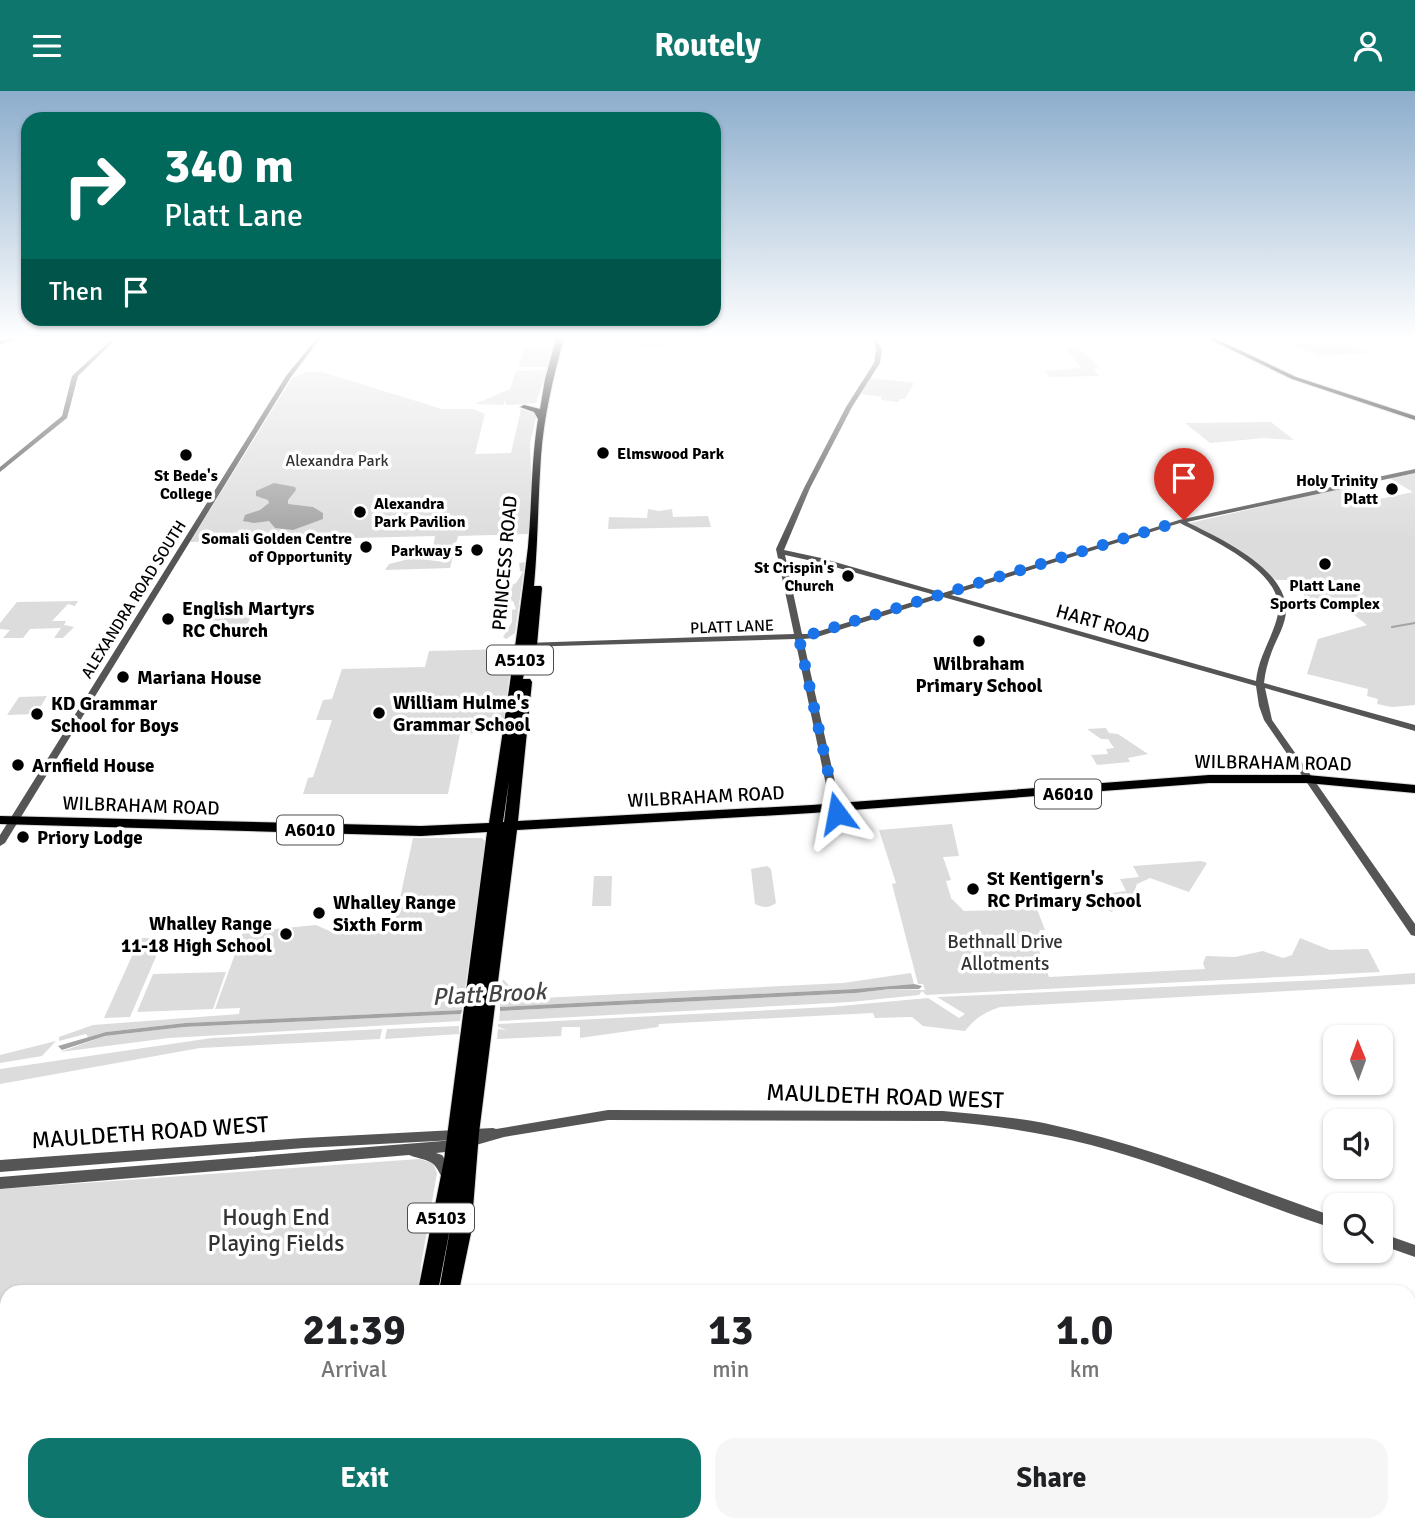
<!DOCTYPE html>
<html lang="en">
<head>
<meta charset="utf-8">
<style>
	:root { --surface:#fff; --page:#f6f6f6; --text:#202124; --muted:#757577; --accent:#0f766e }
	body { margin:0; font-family:Signika,sans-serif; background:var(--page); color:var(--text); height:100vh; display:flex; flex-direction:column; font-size:26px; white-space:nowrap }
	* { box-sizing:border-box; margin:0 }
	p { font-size:23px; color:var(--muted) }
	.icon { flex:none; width:38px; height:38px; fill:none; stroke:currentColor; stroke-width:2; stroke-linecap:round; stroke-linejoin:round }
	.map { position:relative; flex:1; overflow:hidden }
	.panel { position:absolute; left:0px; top:1194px; width:1416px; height:247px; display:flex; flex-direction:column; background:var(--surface); border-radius:21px 21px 0 0; box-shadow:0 2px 5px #0004 }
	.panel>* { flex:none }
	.hud { position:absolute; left:21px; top:21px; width:700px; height:214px; border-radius:21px; box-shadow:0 2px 5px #0004; background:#00695c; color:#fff; overflow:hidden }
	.needle { width:46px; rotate:359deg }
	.tools { position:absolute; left:1323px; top:934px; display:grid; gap:14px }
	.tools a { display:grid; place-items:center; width:70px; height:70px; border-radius:14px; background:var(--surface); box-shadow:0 2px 5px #0004; font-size:35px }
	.pin { position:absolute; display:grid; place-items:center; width:60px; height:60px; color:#fff; margin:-72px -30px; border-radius:50% 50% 50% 0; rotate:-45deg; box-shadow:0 0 7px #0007 }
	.pin .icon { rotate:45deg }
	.me { position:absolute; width:77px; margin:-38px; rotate:347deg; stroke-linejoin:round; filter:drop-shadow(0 0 5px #0008) }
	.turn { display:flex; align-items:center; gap:24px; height:147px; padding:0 28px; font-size:32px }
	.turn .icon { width:91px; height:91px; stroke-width:2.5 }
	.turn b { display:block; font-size:49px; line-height:60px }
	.then { display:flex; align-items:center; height:66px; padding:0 28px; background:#0003; gap:14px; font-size:26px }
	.eta { display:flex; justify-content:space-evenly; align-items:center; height:119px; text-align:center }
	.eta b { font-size:42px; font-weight:700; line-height:49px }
	.primary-button { display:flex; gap:14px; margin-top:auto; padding:14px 28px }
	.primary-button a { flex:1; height:80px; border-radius:21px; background:var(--accent); color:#fff; font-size:28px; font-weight:700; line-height:80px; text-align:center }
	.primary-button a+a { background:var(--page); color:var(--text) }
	header { display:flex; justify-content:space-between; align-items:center; height:91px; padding:0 28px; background:var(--accent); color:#fff; font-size:32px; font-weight:700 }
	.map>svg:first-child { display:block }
</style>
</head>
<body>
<header><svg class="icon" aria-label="menu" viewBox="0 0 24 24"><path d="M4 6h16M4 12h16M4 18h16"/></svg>Routely<svg class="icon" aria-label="person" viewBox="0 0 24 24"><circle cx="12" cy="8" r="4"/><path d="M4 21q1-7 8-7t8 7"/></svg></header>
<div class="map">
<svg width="1415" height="1439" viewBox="0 0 1415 1439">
	<rect width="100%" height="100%" fill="#fff"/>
	<path fill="#dcdcdc" d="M 635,248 L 735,248 L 735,253 L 635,255 Z
		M 1313,251 L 1329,255 L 1352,253 L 1368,262 L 1319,265 L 1290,253 Z
		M 1064,256 C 1080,256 1089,265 1099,277 L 1093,278 L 1099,285 L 1050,286 L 1045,280 L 1081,277 Z
		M 525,257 L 554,258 L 548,276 L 518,276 Z
		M 547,279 L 536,312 L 507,314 L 504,309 L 504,314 L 475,313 L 510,298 L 516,280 Z
		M 306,281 L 322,281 L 442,318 L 473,318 L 485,323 L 475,363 L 511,362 L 521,318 L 537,323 L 530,352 L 532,409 L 529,443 L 458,445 L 450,477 L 385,479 L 389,473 L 413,467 L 444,471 L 450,466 L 429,460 L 433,457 L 435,445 L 190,451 L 292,287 Z
		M 871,287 L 914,292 L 905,308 L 900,308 L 898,311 L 881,309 L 882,306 L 861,303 Z
		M 1271,331 L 1294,349 L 1264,347 L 1210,352 L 1185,332 Z
		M 1415,382 L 1415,614 L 1392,616 L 1377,613 L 1378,608 L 1367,605 L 1368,598 L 1307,583 L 1318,548 L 1367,534 L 1348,519 L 1309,513 L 1295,489 L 1276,489 L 1238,460 L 1190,432 L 1346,396 L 1375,409 L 1413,401 L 1389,387 Z
		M 648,418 L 659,420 L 672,418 L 673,426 L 708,425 L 711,436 L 608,438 L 609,426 L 647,427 Z
		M 525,471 L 515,542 L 506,548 L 503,546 L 512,531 L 512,519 L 516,518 L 513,510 L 509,510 L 511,494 L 516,492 L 523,481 L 520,480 L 519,472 Z
		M 226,506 L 219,523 L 253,522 L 241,546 L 203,547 Z
		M 78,510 L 75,515 L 68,513 L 52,530 L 66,530 L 64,534 L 74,536 L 63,547 L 54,547 L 61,537 L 30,538 L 23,547 L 3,547 L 10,539 L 0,538 L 0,532 L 17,511 Z
		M 513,558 L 502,641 L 460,643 L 448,703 L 303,703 L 308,687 L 313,686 L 332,629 L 316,629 L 323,609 L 332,608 L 342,578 L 425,576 L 429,560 Z
		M 47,605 L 36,623 L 7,624 L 19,606 Z
		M 1106,637 L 1109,642 L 1118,643 L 1148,663 L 1128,667 L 1130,671 L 1097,674 L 1091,664 L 1108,663 L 1106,658 L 1114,657 L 1108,648 L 1101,648 L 1087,638 Z
		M 952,733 L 959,765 L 943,766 L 951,789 L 946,790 L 951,807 L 964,820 L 1037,818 L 1045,839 L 1040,839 L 1036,852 L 1049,886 L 1205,878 L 1203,872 L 1206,865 L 1235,866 L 1263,860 L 1283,867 L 1292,864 L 1300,847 L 1330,859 L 1368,858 L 1380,881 L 926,904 L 922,900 L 919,904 L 850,911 L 499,930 L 500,920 L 856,902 L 890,898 L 925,899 L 923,893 L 918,893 L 892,793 L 896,792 L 879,739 Z
		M 413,747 L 482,747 L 486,751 L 462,919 L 185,932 L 106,941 L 88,946 L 86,943 L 59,950 L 59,946 L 93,934 L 239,923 L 240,917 L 215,918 L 243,841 L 316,834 L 334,842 L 395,830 Z
		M 1201,770 L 1207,772 L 1189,801 L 1150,787 L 1137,793 L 1133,804 L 1125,802 L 1112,821 L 1076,807 L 1126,800 L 1120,788 L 1139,786 L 1133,775 Z
		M 767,775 L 771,778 L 776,812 C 769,817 763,817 755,813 L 751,778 Z
		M 594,785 L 612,785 L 611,815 L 592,815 Z
		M 140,847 L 164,847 L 130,926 L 104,927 Z
		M 226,881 L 213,918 L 137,921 L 153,883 Z
		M 911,882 L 914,893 L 855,898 L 500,916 L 503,888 L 521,908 L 843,892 Z
		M 1415,882 L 1415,893 L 1000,916 C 985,921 975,927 965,940 L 923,935 L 912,926 L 875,927 L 873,922 L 659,933 L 658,936 L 580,947 L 580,936 L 562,936 L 561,945 L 497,948 L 498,938 L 507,939 L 498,936 L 498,933 L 830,916 L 928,907 L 959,927 L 965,923 L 937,906 L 1323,889 Z
		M 461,923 L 460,930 L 169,947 L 60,961 L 105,945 L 184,936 Z
		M 459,935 L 459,943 L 385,948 L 387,938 Z
		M 382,938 L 380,948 L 200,957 L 0,993 L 0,978 L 212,947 Z
		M 56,950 L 42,965 L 0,972 L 0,964 Z
		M 419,1068 L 433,1072 L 437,1082 L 421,1174 L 419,1200 L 7,1200 L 7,1433 L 343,1433 L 341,1439 L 0,1439 L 0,1098 Z"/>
	<path fill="#a3a3a3" d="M 274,392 L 295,396 L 296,399 L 288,409 L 288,413 L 313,416 L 323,422 L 323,428 L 293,439 L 275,437 L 269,430 L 254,432 L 243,430 L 245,424 L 260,419 L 269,412 L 268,409 L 256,405 L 256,400 Z
		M 914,893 L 922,895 L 919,898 L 890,898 L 856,902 L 500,920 L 500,916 L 855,898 Z
		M 462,919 L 461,923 L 184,936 L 105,945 L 62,959 L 58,955 L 106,941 L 185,932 Z"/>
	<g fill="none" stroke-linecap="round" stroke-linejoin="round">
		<path stroke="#a3a3a3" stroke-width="2" d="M 1392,536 L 1415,532"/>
		<path stroke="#a3a3a3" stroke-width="2.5" d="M 0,1312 L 7,1317
			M 134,1433 L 137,1439"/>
		<defs>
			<path id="major" d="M 8,248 L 18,248 L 0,253 L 0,249 Z
				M 1209,248 L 1216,248 L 1296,286 L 1415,325 L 1415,329 L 1292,288 Z"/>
			<path id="highway" d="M 556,248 L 564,248 C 553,286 544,326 541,365 C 538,408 538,451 534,495 L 541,495 L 542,497 L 537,554 L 535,556 L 528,557 L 523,588 L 530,588 L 532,591 L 518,730 L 812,714 L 1209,684 L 1307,684 L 1415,694 L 1415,702 L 1307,692 L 1209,692 L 812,722 L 517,739 L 479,1042 L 471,1142 L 459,1200 L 439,1200 L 452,1127 L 438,1200 L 418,1200 L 444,1069 L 487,741 L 421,745 L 0,733 L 0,725 L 421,735 L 489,732 C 503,640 517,548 528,456 C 532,413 531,370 538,328 L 534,321 L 520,316 L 524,314 L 540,318 L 545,288 ZM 509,690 L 504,731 L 503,731 Z
				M 343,1433 L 390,1433 L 388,1439 L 341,1439 Z"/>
		</defs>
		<use href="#major" stroke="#dbdbdb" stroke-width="2"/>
		<use href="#highway" stroke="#dbdbdb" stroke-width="2"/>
		<path fill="#555" fill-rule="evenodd" d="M 112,248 L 116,248 L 78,285 L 67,327 L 0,381 L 0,376 L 62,325 L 72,285 Z
			M 316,248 L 320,248 L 291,286 L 5,752 L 0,755 L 0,744 L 286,285 Z
			M 873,248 L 877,248 L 882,259 L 880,272 L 852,316 L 810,397 L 784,459 L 821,467 L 943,502 L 1179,429 L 1415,378 L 1415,382 L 1187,431 C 1219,447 1286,477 1286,519 C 1286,533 1277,547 1272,560 C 1268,571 1265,581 1264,592 L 1415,634 L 1415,640 L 1265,597 L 1272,629 L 1415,833 L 1415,845 L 1411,844 L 1264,629 L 1259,615 L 1256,595 L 943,506 L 814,547 L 803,548 L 842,722 L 837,725 L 832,722 L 795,548 L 522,556 L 521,554 L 525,552 L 794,543 L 776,458 L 804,397 L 846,316 L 874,272 L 876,259 ZM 1180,432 C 1210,448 1286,481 1278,523 C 1273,546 1258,566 1256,590 L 951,504 ZM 785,464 L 817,471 L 935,504 L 810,543 L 802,543 Z
			M 608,1019 L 943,1020 C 977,1023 1011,1026 1044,1032 C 1144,1053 1239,1092 1335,1126 L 1335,1138 C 1254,1112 1175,1076 1091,1054 C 1042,1042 993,1034 943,1030 L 608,1029 L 504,1046 L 455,1060 L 436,1062 L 442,1064 L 455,1083 L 453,1087 C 438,1091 441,1078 432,1072 C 426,1068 416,1067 409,1064 L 0,1098 L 0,1086 L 455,1049 L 304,1057 L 0,1081 L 0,1069 L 304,1047 L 493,1037 L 496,1038 Z
			M 1381,1142 L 1415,1154 L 1415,1166 L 1381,1154 Z"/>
		<use href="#major" fill="#000" fill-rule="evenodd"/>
		<use href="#highway" fill="#000" fill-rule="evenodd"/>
	</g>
	<linearGradient id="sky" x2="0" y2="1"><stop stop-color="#8cadcc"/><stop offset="0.55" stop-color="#fff"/><stop offset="1" stop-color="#fff" stop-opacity="0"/></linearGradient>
	<rect width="1415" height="449" fill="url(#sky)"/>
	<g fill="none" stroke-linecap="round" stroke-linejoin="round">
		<path stroke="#1a73e8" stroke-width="12" stroke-dasharray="0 21.6" d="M 837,722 L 799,547 L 1184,429"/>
	</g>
	<g fill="#000" stroke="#fff" stroke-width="2.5">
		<circle cx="603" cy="362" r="7"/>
		<circle cx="186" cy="364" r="7"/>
		<circle cx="1392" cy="398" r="7"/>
		<circle cx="360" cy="421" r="7"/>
		<circle cx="366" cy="456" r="7"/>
		<circle cx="477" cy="459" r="7"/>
		<circle cx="1325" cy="473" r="7"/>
		<circle cx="848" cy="485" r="7"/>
		<circle cx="168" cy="528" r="7"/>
		<circle cx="979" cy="550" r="7"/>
		<circle cx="123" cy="586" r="7"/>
		<circle cx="379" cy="622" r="7"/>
		<circle cx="37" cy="623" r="7"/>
		<circle cx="18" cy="674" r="7"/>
		<circle cx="23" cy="746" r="7"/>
		<circle cx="973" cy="798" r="7"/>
		<circle cx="319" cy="822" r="7"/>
		<circle cx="286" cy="843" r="7"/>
	</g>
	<g text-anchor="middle" stroke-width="7" stroke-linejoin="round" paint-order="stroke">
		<g font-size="16" font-weight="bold" fill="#000" stroke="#fff" text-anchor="end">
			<text x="617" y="368" text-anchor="start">Elmswood Park</text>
			<text x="186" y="390" text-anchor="middle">St Bede's<tspan x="186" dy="18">College</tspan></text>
			<text x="1378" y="395">Holy Trinity<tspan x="1378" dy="18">Platt</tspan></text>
			<text x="374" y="418" text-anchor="start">Alexandra<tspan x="374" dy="18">Park Pavilion</tspan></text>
			<text x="352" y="453">Somali Golden Centre<tspan x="352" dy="18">of Opportunity</tspan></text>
			<text x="463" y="465">Parkway 5</text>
			<text x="834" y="482">St Crispin's<tspan x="834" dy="18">Church</tspan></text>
			<text x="1325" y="500" text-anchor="middle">Platt Lane<tspan x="1325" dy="18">Sports Complex</tspan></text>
		</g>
		<g font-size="16" fill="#333" stroke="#fff">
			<text x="337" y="375">Alexandra Park</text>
		</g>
		<g font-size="16" fill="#000" stroke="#fff">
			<text transform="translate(133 508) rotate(-58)" y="6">ALEXANDRA ROAD SOUTH</text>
			<text transform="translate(732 535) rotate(-2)" y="6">PLATT LANE</text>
		</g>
		<g fill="#fff" stroke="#4c4c4c" stroke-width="2">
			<rect x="487" y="554.5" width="66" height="29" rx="5"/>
			<rect x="1035" y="688.5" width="66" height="29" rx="5"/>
			<rect x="277" y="724.5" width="66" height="29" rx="5"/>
			<rect x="408" y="1112.5" width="66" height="29" rx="5"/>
		</g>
		<g font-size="18" font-weight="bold" fill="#000">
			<text x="520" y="575">A5103</text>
			<text x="1068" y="709">A6010</text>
			<text x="310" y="745">A6010</text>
			<text x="441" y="1133">A5103</text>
		</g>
		<g font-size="19" fill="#000" stroke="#fff">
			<text transform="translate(504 472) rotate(-85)" y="7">PRINCESS ROAD</text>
			<text transform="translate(1103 532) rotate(16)" y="7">HART ROAD</text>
			<text transform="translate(1273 671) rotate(1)" y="7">WILBRAHAM ROAD</text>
			<text transform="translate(706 705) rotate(-3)" y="7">WILBRAHAM ROAD</text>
			<text transform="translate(141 714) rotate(2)" y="7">WILBRAHAM ROAD</text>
		</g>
		<g font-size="19" font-weight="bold" fill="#000" stroke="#fff" text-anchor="start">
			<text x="182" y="524">English Martyrs<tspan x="182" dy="22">RC Church</tspan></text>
			<text x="979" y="579" text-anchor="middle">Wilbraham<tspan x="979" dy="22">Primary School</tspan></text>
			<text x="137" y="593">Mariana House</text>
			<text x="393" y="618">William Hulme's<tspan x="393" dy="22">Grammar School</tspan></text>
			<text x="51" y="619">KD Grammar<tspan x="51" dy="22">School for Boys</tspan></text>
			<text x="32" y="681">Arnfield House</text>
			<text x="37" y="753">Priory Lodge</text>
			<text x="987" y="794">St Kentigern's<tspan x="987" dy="22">RC Primary School</tspan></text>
			<text x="333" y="818">Whalley Range<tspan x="333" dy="22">Sixth Form</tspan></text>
			<text x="272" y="839" text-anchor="end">Whalley Range<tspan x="272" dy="22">11-18 High School</tspan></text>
		</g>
		<g font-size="19" fill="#333" stroke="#fff">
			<text x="1005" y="857">Bethnall Drive<tspan x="1005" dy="22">Allotments</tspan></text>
		</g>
		<g font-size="23" fill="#000" stroke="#fff">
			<text transform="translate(885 1005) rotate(2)" y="8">MAULDETH ROAD WEST</text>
			<text transform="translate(150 1041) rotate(-4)" y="8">MAULDETH ROAD WEST</text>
		</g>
		<g font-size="23" fill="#333" stroke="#fff">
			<text x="276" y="1134">Hough End<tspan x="276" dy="26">Playing Fields</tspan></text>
		</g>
		<g font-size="24" font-style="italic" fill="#444" stroke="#fff">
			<text transform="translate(489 903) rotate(-3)" y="8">Platt Brook</text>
		</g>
	</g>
</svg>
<div class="tools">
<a><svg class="needle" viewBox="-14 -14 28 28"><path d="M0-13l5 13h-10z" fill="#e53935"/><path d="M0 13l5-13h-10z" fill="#757577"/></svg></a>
<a><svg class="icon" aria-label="sound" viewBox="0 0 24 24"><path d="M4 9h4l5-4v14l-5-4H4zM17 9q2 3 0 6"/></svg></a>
<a><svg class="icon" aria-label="search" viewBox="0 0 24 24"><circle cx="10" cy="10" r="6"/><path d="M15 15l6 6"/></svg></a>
</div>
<div class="pin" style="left:1184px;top:429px;background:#d93025"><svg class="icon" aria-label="arrive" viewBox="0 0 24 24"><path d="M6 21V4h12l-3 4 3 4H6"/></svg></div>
<svg class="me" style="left:837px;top:722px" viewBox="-20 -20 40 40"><path d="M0-17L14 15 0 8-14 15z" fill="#1a73e8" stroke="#fff" stroke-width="4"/></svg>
<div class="hud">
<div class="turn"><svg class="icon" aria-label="right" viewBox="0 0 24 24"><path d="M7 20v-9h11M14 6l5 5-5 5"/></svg><div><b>340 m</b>Platt Lane</div></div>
<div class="then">Then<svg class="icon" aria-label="arrive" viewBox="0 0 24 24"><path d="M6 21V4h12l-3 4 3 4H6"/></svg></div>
</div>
<section class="panel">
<div class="eta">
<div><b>21:39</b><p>Arrival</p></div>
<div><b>13</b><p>min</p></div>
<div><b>1.0</b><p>km</p></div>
</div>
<div class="primary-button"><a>Exit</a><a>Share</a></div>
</section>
</div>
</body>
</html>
